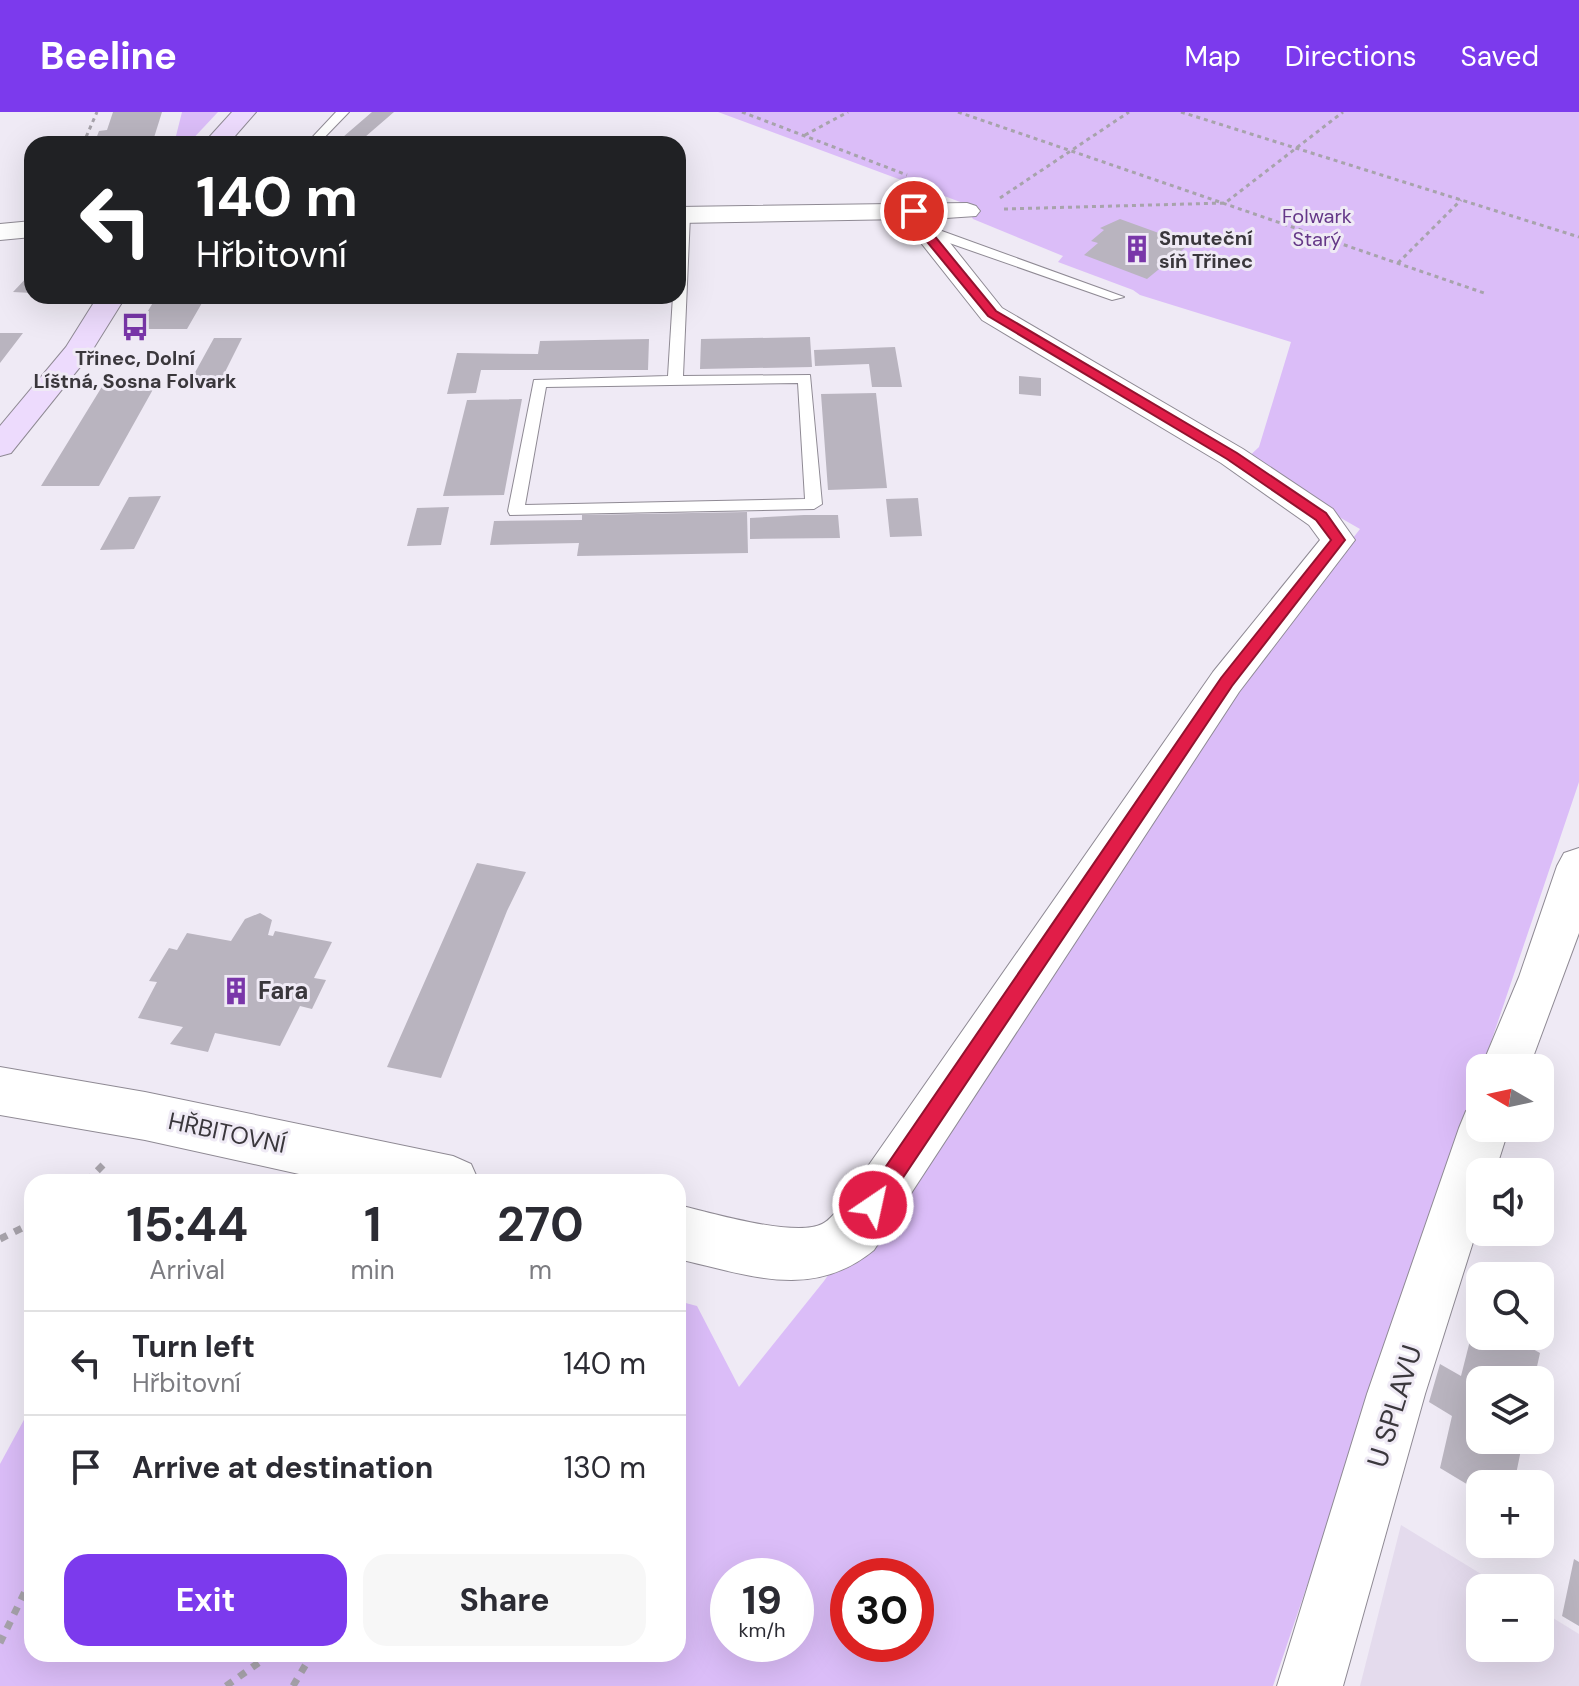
<!DOCTYPE html>
<html lang="en">
<head>
<meta charset="utf-8">
<style>
	:root { --surface:#fff; --page:#f7f7f7; --text:#2b2b33; --muted:#7c7c81; --line:#e1e1e2; --accent:#7c3aed }
	body { margin:0; font-family:"DM Sans",sans-serif; background:var(--page); color:var(--text); height:100vh; display:flex; flex-direction:column; font-size:30px; white-space:nowrap }
	* { box-sizing:border-box; margin:0 }
	p { font-size:26px; color:var(--muted) }
	.icon { flex:none; width:44px; height:44px; fill:none; stroke:currentColor; stroke-width:2; stroke-linecap:round; stroke-linejoin:round }
	.map { position:relative; flex:1; overflow:hidden }
	.drawer { position:absolute; left:24px; top:1062px; width:662px; height:488px; display:flex; flex-direction:column; background:var(--surface); border-radius:24px; box-shadow:0 8px 32px #0002 }
	.drawer>* { flex:none }
	.banner { position:absolute; left:24px; top:24px; width:662px; height:168px; border-radius:24px; box-shadow:0 8px 32px #0002; background:#202124; color:#fff; overflow:hidden }
	.needle { width:52px; rotate:279deg }
	.tools { position:absolute; left:1466px; top:942px; display:grid; gap:16px }
	.tools a { display:grid; place-items:center; width:88px; height:88px; border-radius:16px; background:var(--surface); box-shadow:0 8px 32px #0002; font-size:40px }
	.speed { position:absolute; left:710px; top:1446px; display:flex; gap:16px; font-size:40px; font-weight:700; text-align:center }
	.speed>* { display:grid; place-content:center; width:104px; height:104px; border-radius:50%; background:var(--surface); box-shadow:0 8px 32px #0002; line-height:1 }
	.speed small { font-size:20px; font-weight:400 }
	.speed .limit { border:12px solid #d22; background:#fff; color:#111 }
	.pin { position:absolute; display:grid; place-items:center; width:68px; height:68px; color:#fff; margin:-34px; border:4px solid #fff; border-radius:50%; box-shadow:0 2px 8px #0007 }
	.me { position:absolute; width:88px; margin:-44px; rotate:34deg; stroke-linejoin:round; filter:drop-shadow(0 0 6px #0008) }
	.turn { display:flex; align-items:center; gap:28px; height:168px; padding:0 40px; font-size:36px }
	.turn .icon { width:104px; height:104px; stroke-width:2.5 }
	.turn b { display:block; font-size:56px; line-height:68px }
	.eta { display:flex; justify-content:space-evenly; align-items:center; height:136px; text-align:center }
	.eta b { font-size:48px; font-weight:700; line-height:56px }
	.cta { display:flex; gap:16px; margin-top:auto; padding:16px 40px }
	.cta a { flex:1; height:92px; border-radius:24px; background:var(--accent); color:#fff; font-size:32px; font-weight:700; line-height:92px; text-align:center }
	.cta a+a { background:var(--page); color:var(--text) }
	ul { padding:0; list-style:none }
	li { display:flex; align-items:center; gap:24px; height:104px; padding:0 40px; border-top:2px solid var(--line) }
	li div { flex:1 }
	li b { display:block; font-size:30px }
	li em { font-style:normal }
	header { display:flex; align-items:center; gap:48px; box-sizing:border-box; height:112px; padding:0 40px; background:var(--accent); color:#fff }
	header strong { font-size:38px }
	nav { display:flex; gap:44px; margin-inline-start:auto; font-size:28px }
	.map>svg:first-child { display:block }
</style>
</head>
<body>
<header>
<strong>Beeline</strong>
<nav><a>Map</a><a>Directions</a><a>Saved</a></nav>
</header>
<div class="map">
<svg width="1579" height="1574" viewBox="0 0 1579 1574">
	<rect width="100%" height="100%" fill="#efeaf5"/>
	<path fill="#e4dbed" d="M 1401,1413 L 1504,1476 L 1480,1476 L 1480,1536 L 1540,1536 L 1540,1498 L 1579,1522 L 1579,1574 L 1360,1574 Z"/>
	<path fill="#dbbdf8" fill-rule="evenodd" d="M 182,0 L 218,0 L 188,32 L 174,32 Z
		M 718,0 L 1579,0 L 1579,670 L 1273,1574 L 0,1574 L 0,1352 L 32,1293 L 32,1542 L 678,1542 L 678,1189 L 697,1194 L 739,1275 L 824,1169 L 1282,517 L 1360,417 L 1243,350 L 1259,335 L 1291,230 L 1140,183 L 1133,178 L 1058,150 L 1063,144 L 973,107 L 963,91 ZM 728,1464 L 796,1464 L 796,1532 L 728,1532 ZM 848,1464 L 916,1464 L 916,1532 L 848,1532 Z"/>
	<path fill="#b9b4bf" d="M 113,0 L 162,0 L 152,32 L 94,32 L 99,19 L 107,18 Z
		M 372,0 L 394,0 L 365,25 L 362,32 L 319,32 L 323,25 L 343,25 Z
		M 1120,107 L 1167,124 L 1192,130 L 1147,167 L 1084,143 L 1098,131 L 1091,129 L 1104,118 L 1100,116 Z
		M 30,162 L 32,162 L 32,181 L 13,180 Z
		M 157,184 L 206,184 L 187,217 L 137,217 Z
		M 0,221 L 23,221 L 0,251 Z
		M 810,225 L 812,255 L 700,257 L 701,227 Z
		M 214,226 L 242,226 L 222,266 L 192,266 Z
		M 649,227 L 648,258 L 481,258 L 476,281 L 447,282 L 457,241 L 538,242 L 540,229 Z
		M 895,235 L 902,275 L 872,275 L 869,252 L 815,254 L 814,238 Z
		M 1019,264 L 1041,266 L 1041,284 L 1019,282 Z
		M 156,272 L 99,374 L 41,374 L 103,273 Z
		M 876,281 L 887,376 L 828,378 L 821,282 Z
		M 522,287 L 504,383 L 443,384 L 467,288 Z
		M 161,384 L 134,437 L 100,438 L 129,385 Z
		M 918,386 L 922,424 L 890,425 L 886,387 Z
		M 449,395 L 441,433 L 407,434 L 417,396 Z
		M 747,400 L 748,441 L 577,444 L 579,431 L 490,433 L 494,409 L 582,408 L 582,403 Z
		M 804,403 L 838,403 L 840,426 L 750,427 L 750,406 Z
		M 477,751 L 526,760 L 507,799 L 441,966 L 387,955 Z
		M 260,801 L 272,808 L 268,823 L 273,824 L 275,819 L 332,830 L 314,866 L 326,868 L 312,897 L 300,894 L 280,934 L 215,921 L 208,940 L 170,932 L 183,915 L 138,906 L 157,870 L 149,869 L 169,836 L 177,838 L 187,821 L 231,829 L 245,807 Z
		M 1476,1205 L 1480,1207 L 1480,1224 L 1510,1224 L 1540,1241 L 1534,1268 L 1480,1268 L 1480,1328 L 1523,1328 L 1514,1372 L 1480,1372 L 1480,1380 L 1440,1356 L 1452,1304 L 1429,1290 L 1440,1252 L 1461,1264 Z
		M 1574,1447 L 1579,1450 L 1579,1514 L 1562,1504 Z"/>
	<g fill="none" stroke-linecap="round" stroke-linejoin="round">
		<defs>
			<path id="lane" d="M 336,0 L 349,0 L 318,32 L 306,32 Z
				M 684,99 L 690,103 L 683,264 L 810,263 L 822,392 L 814,397 L 510,403 L 508,399 L 534,268 L 668,264 L 673,184 L 678,184 L 678,103 ZM 798,271 L 805,387 L 525,393 L 546,275 Z
				M 918,114 L 928,114 L 1124,185 L 1112,188 L 918,120 Z"/>
			<path id="street" d="M 967,91 L 976,94 L 980,99 L 976,104 L 931,107 L 1002,196 L 1243,337 L 1333,397 L 1355,428 L 1239,580 L 874,1138 C 812,1189 749,1163 678,1147 L 678,1093 C 708,1100 795,1126 822,1112 C 827,1110 832,1104 836,1100 L 1213,560 L 1320,428 L 1309,413 L 1221,351 L 982,208 L 914,122 L 905,107 L 678,111 L 678,95 Z
				M 32,109 L 32,125 L 0,128 L 0,112 Z
				M 1579,736 L 1579,821 L 1529,956 L 1481,956 L 1519,865 L 1557,754 L 1564,741 Z
				M 0,955 L 145,980 L 453,1044 L 471,1052 L 479,1070 L 335,1070 L 145,1028 L 0,1003 Z
				M 1480,993 L 1480,1016 L 1509,1016 L 1495,1060 L 1480,1060 L 1480,1108 L 1425,1282 L 1343,1574 L 1277,1574 L 1367,1282 L 1459,1016 L 1466,999 Z"/>
			<path id="secondary" d="M 232,0 L 256,0 L 228,32 L 203,32 Z
				M 98,184 L 126,184 L 88,245 L 11,341 L 0,344 L 0,314 L 66,235 Z"/>
		</defs>
		<use href="#lane" stroke="#8f8a94" stroke-width="2"/>
		<use href="#street" stroke="#8f8a94" stroke-width="2"/>
		<use href="#secondary" stroke="#8f8a94" stroke-width="2"/>
		<path stroke="#a7a3ab" stroke-width="3" stroke-dasharray="4 4" stroke-linecap="butt" d="M 742,0 L 907,63
			M 958,0 L 1487,182
			M 1181,0 L 1579,125
			M 805,23 L 848,0
			M 83,32 L 97,0
			M 1000,86 L 1129,0
			M 1004,97 L 1225,91 L 1343,0
			M 1398,151 L 1461,88"/>
		<path stroke="#a7a3ab" stroke-width="7" stroke-dasharray="8 8" stroke-linecap="butt" d="M 86,1070 L 108,1048
			M 0,1127 L 32,1111
			M 0,1531 L 32,1465
			M 226,1574 L 271,1542
			M 293,1574 L 312,1542"/>
		<use href="#lane" fill="#fff" fill-rule="evenodd"/>
		<use href="#street" fill="#fff" fill-rule="evenodd"/>
		<use href="#secondary" fill="#eddbfd" fill-rule="evenodd"/>
	</g>
	<path fill="#e11d48" stroke="#92132f" stroke-width="2" d="M 910,97 L 917,97 L 928,116 L 996,199 L 1237,341 L 1326,401 L 1345,428 L 1232,574 L 880,1100 L 873,1104 L 865,1100 L 862,1093 L 865,1085 L 1221,566 L 1331,428 L 1316,408 L 1227,347 L 988,204 L 919,120 Z"/>
	<defs>
		<symbol id="building-bare" viewBox="-9 -9 18 18"><path d="M-4-6H4V6H1V3H-1V6H-4ZM-2.5-4.3h1.7v1.8h-1.7ZM.8-4.3h1.7v1.8H.8ZM-2.5-1h1.7V.8h-1.7ZM.8-1h1.7V.8H.8Z" fill="#7936a9" stroke="#efeaf5" stroke-width="2.5" paint-order="stroke"/></symbol>
		<symbol id="bus-bare" viewBox="-9 -9 18 18"><path d="M-5-6H5V4H4V6H2V4H-2V6H-4V4H-5ZM-3.5-4V0h7V-4ZM-3.5 1.2v1.5H-2V1.2ZM2 1.2v1.5H3.5V1.2Z" fill="#7936a9" stroke="#efeaf5" stroke-width="2.5" paint-order="stroke"/></symbol>
	</defs>
	<g fill-rule="evenodd">
		<use href="#building-bare" x="1117" y="117" width="40" height="40"/>
		<use href="#bus-bare" x="115" y="195" width="40" height="40"/>
		<use href="#building-bare" x="216" y="859" width="40" height="40"/>
	</g>
	<g text-anchor="middle" stroke-width="6" stroke-linejoin="round" paint-order="stroke">
		<g font-size="20" fill="#653888" stroke="#efeaf5">
			<text x="1317" y="111">Folwark<tspan x="1317" dy="23">Starý</tspan></text>
		</g>
		<g font-size="20" font-weight="bold" fill="#3a373c" stroke="#efeaf5" text-anchor="start">
			<text x="1159" y="133">Smuteční<tspan x="1159" dy="23">síň Třinec</tspan></text>
			<text x="135" y="253" text-anchor="middle">Třinec, Dolní<tspan x="135" dy="23">Líštná, Sosna Folvark</tspan></text>
		</g>
		<g font-size="24" font-weight="bold" fill="#3a373c" stroke="#efeaf5" text-anchor="start">
			<text x="258" y="887">Fara</text>
		</g>
		<g font-size="24" fill="#3a373c" stroke="#efeaf5">
			<text transform="translate(227 1021) rotate(12)" y="8">HŘBITOVNÍ</text>
		</g>
		<g font-size="28" fill="#3a373c" stroke="#efeaf5">
			<text transform="translate(1394 1294) rotate(-73)" y="10">U SPLAVU</text>
		</g>
	</g>
</svg>
<div class="tools">
<a><svg class="needle" viewBox="-14 -14 28 28"><path d="M0-13l5 13h-10z" fill="#e53935"/><path d="M0 13l5-13h-10z" fill="#7c7c81"/></svg></a>
<a><svg class="icon" aria-label="sound" viewBox="0 0 24 24"><path d="M4 9h4l5-4v14l-5-4H4zM17 9q2 3 0 6"/></svg></a>
<a><svg class="icon" aria-label="search" viewBox="0 0 24 24"><circle cx="10" cy="10" r="6"/><path d="M15 15l6 6"/></svg></a>
<a><svg class="icon" aria-label="layers" viewBox="0 0 24 24"><path d="M12 4l9 5-9 5-9-5zM3 14l9 5 9-5"/></svg></a>
<a>+</a>
<a>−</a>
</div>
<div class="speed"><div>19<small>km/h</small></div><div class="limit">30</div></div>
<div class="pin" style="left:914px;top:99px;background:#d93025"><svg class="icon" aria-label="arrive" viewBox="0 0 24 24"><path d="M6 21V4h12l-3 4 3 4H6"/></svg></div>
<svg class="me" style="left:873px;top:1093px" viewBox="-20 -20 40 40"><circle r="17" fill="#e11d48" stroke="#fff" stroke-width="3"/><path d="M0-11L8 9 0 5-8 9z" fill="#fff"/></svg>
<div class="banner">
<div class="turn"><svg class="icon" aria-label="left" viewBox="0 0 24 24"><path d="M17 20v-9H6M10 6l-5 5 5 5"/></svg><div><b>140 m</b>Hřbitovní</div></div>
</div>
<section class="drawer">
<div class="eta">
<div><b>15:44</b><p>Arrival</p></div>
<div><b>1</b><p>min</p></div>
<div><b>270</b><p>m</p></div>
</div>
<ul>
<li><svg class="icon" aria-label="left" viewBox="0 0 24 24"><path d="M17 20v-9H6M10 6l-5 5 5 5"/></svg><div><b>Turn left</b><p>Hřbitovní</p></div><em>140 m</em></li>
<li><svg class="icon" aria-label="arrive" viewBox="0 0 24 24"><path d="M6 21V4h12l-3 4 3 4H6"/></svg><div><b>Arrive at destination</b></div><em>130 m</em></li>
</ul>
<div class="cta"><a>Exit</a><a>Share</a></div>
</section>
</div>
</body>
</html>
